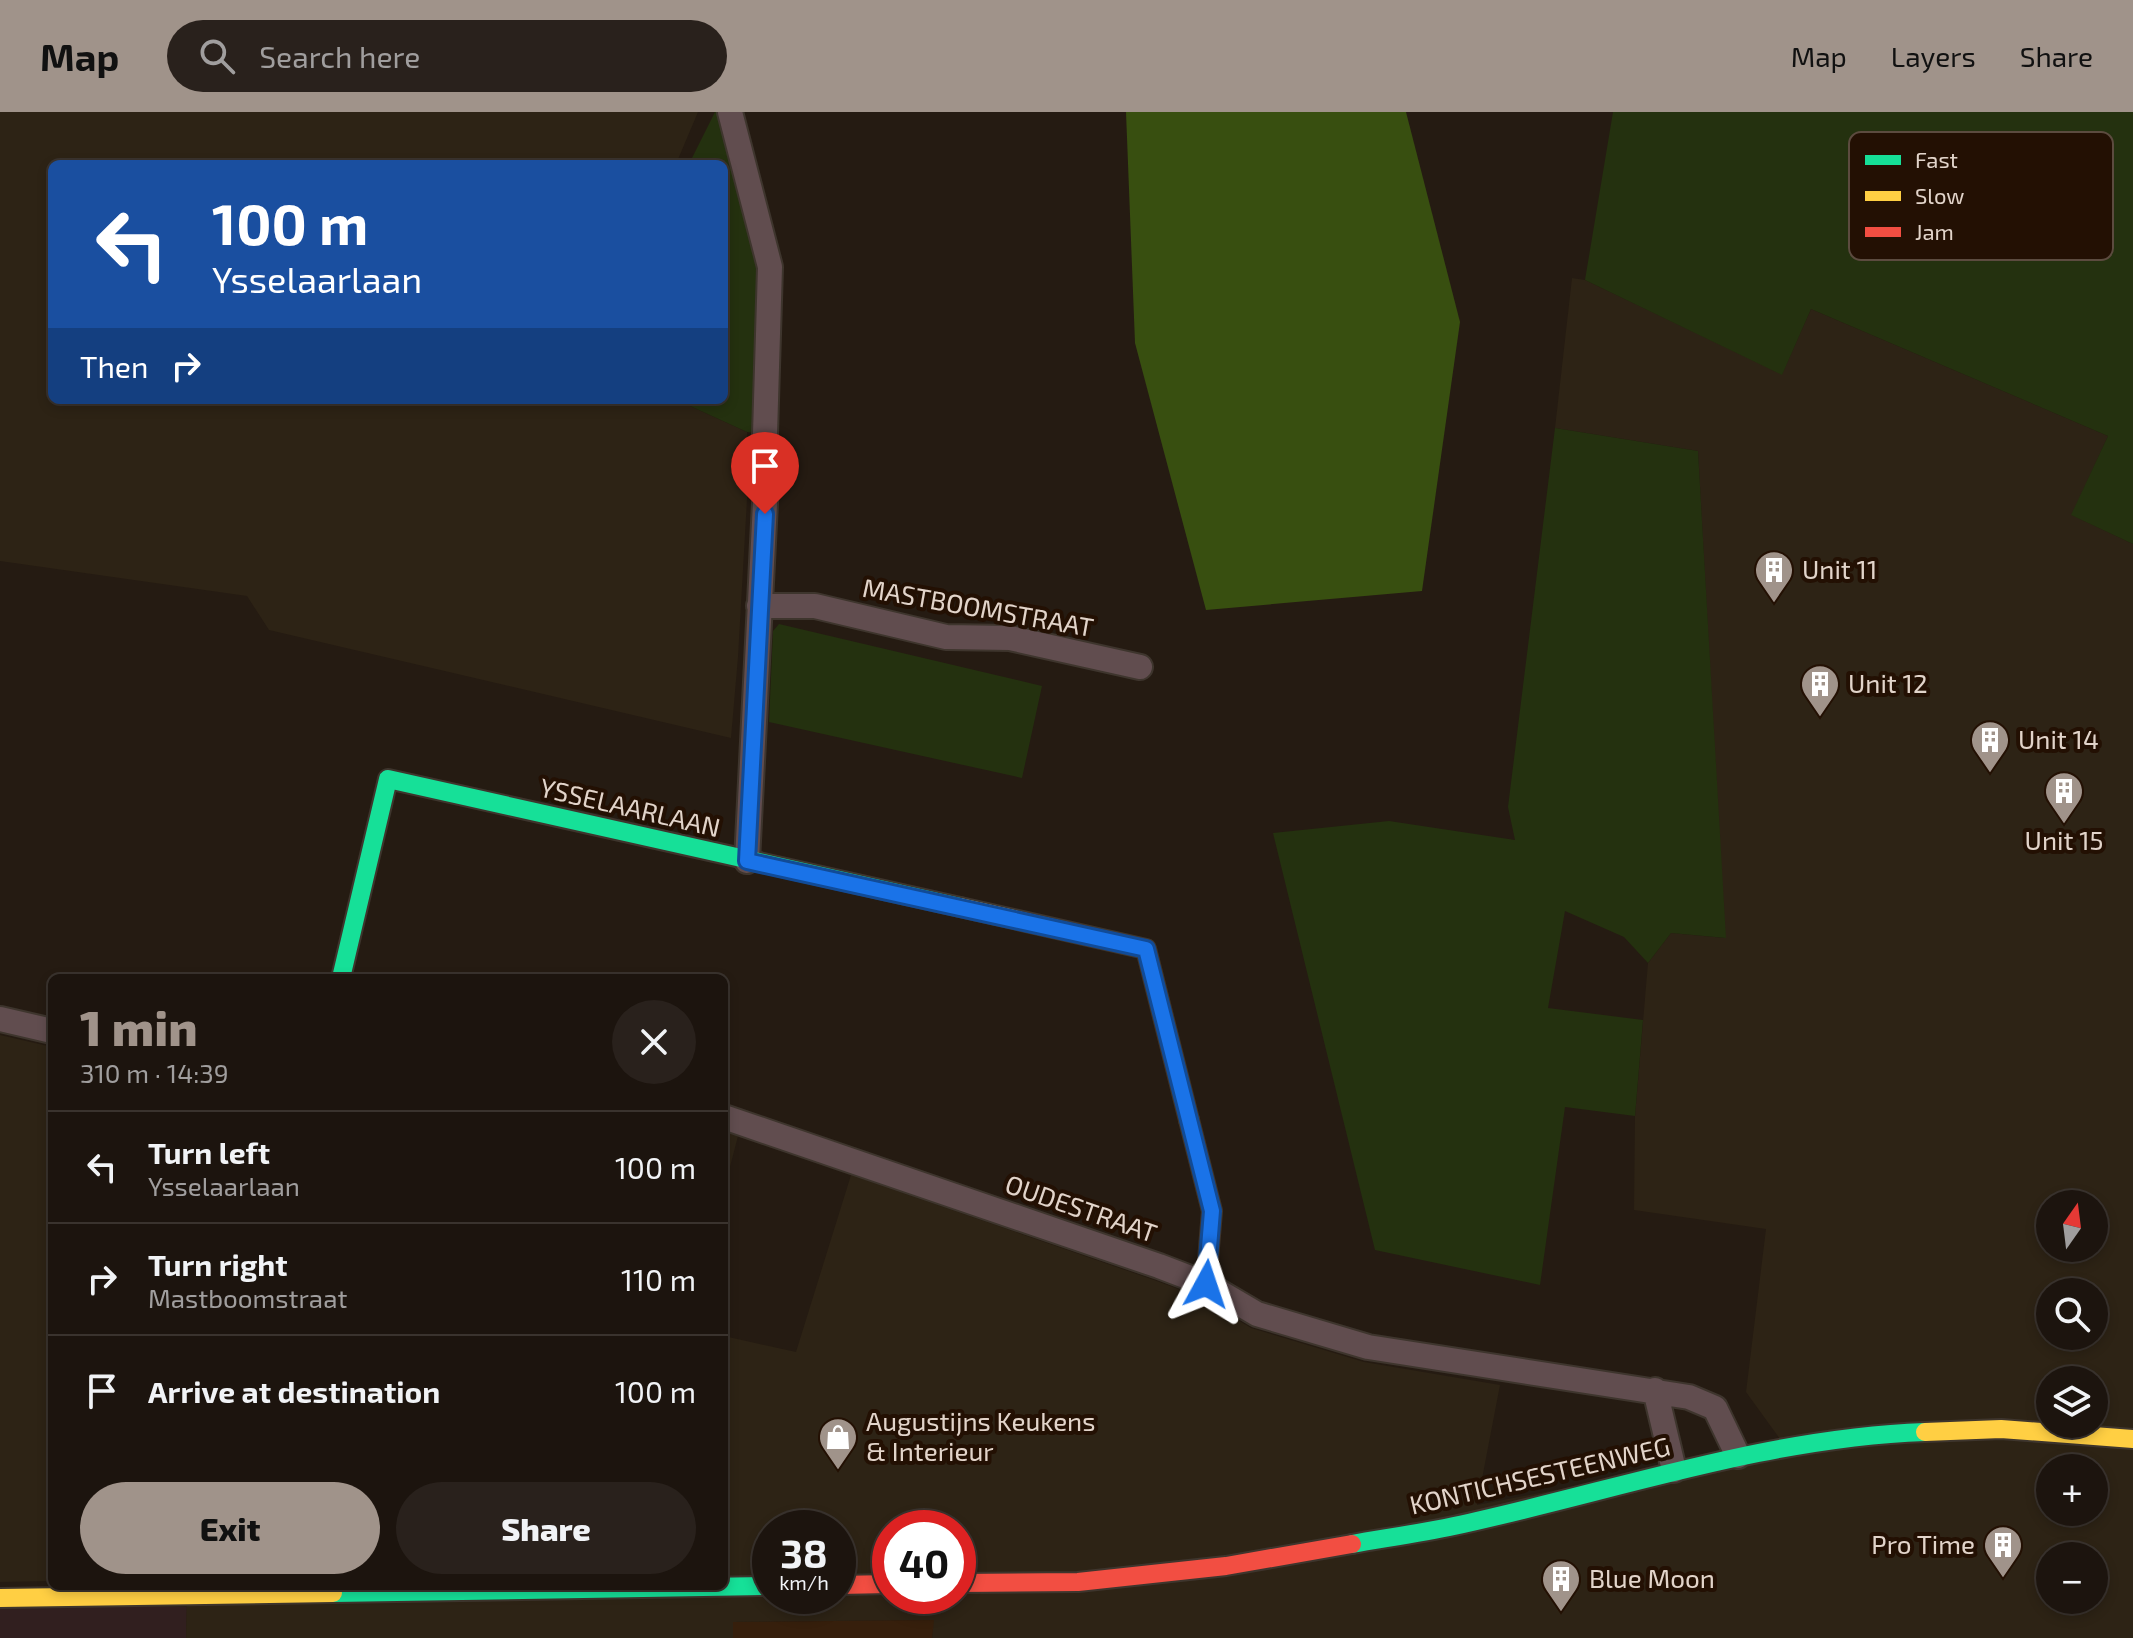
<!DOCTYPE html>
<html lang="en">
<head>
<meta charset="utf-8">
<style>
	:root { --surface:#1c140e; --page:#29211c; --text:#f1f3f6; --muted:#a09e9e; --line:#3a332e; --accent:#a0938a }
	body { margin:0; font-family:"Exo 2",sans-serif; background:var(--page); color:var(--text); height:100vh; display:flex; flex-direction:column; font-size:30px; white-space:nowrap }
	* { box-sizing:border-box; margin:0 }
	p { font-size:26px; color:var(--muted) }
	.icon { flex:none; width:44px; height:44px; fill:none; stroke:currentColor; stroke-width:2; stroke-linecap:round; stroke-linejoin:round }
	.map { position:relative; flex:1; overflow:hidden }
	.details { position:absolute; left:48px; top:862px; width:680px; height:616px; display:flex; flex-direction:column; background:var(--surface); border-radius:12px; box-shadow:0 4px 12px #0003,0 0 0 2px var(--line) }
	.details>* { flex:none }
	.banner { position:absolute; left:48px; top:48px; width:680px; height:244px; border-radius:12px; box-shadow:0 4px 12px #0003,0 0 0 2px var(--line); background:#1a4fa0; color:#fff; overflow:hidden }
	.needle { width:52px; rotate:14deg }
	.buttons { position:absolute; left:2036px; top:1078px; display:grid; gap:16px }
	.buttons a { display:grid; place-items:center; width:72px; height:72px; border-radius:50%; background:var(--surface); box-shadow:0 4px 12px #0003,0 0 0 2px var(--line); font-size:40px }
	.speed { position:absolute; left:752px; top:1398px; display:flex; gap:16px; font-size:40px; font-weight:700; text-align:center }
	.speed>* { display:grid; place-content:center; width:104px; height:104px; border-radius:50%; background:var(--surface); box-shadow:0 4px 12px #0003,0 0 0 2px var(--line); line-height:1 }
	.speed small { font-size:20px; font-weight:400 }
	.speed .limit { border:12px solid #d22; background:#fff; color:#111 }
	.pin { position:absolute; display:grid; place-items:center; width:68px; height:68px; color:#fff; margin:-82px -34px; border-radius:50% 50% 50% 0; rotate:-45deg; box-shadow:0 0 8px #0007 }
	.pin .icon { rotate:45deg }
	.me { position:absolute; width:88px; margin:-44px; rotate:5deg; stroke-linejoin:round; filter:drop-shadow(0 0 6px #0008) }
	.turn { display:flex; align-items:center; gap:28px; height:168px; padding:0 32px; font-size:36px }
	.turn .icon { width:104px; height:104px; stroke-width:2.5 }
	.turn b { display:block; font-size:56px; line-height:68px }
	.then { display:flex; align-items:center; height:76px; padding:0 32px; background:#0003; gap:16px; font-size:30px }
	.round { display:grid; place-items:center; flex:none; width:84px; height:84px; border-radius:42px; background:var(--page) }
	.headline { display:flex; align-items:center; justify-content:space-between; height:136px; padding:0 32px }
	h1 { font-size:48px; font-weight:800; line-height:60px; color:var(--accent) }
	.button { display:flex; gap:16px; margin-top:auto; padding:16px 32px }
	.button a { flex:1; height:92px; border-radius:48px; background:var(--accent); color:#111; font-size:32px; font-weight:800; line-height:92px; text-align:center }
	.button a+a { background:var(--page); color:var(--text) }
	ul { padding:0; list-style:none }
	li { display:flex; align-items:center; gap:24px; height:112px; padding:0 32px; border-top:2px solid var(--line) }
	li div { flex:1 }
	li b { display:block; font-size:30px }
	li em { font-style:normal }
	header { display:flex; align-items:center; gap:48px; box-sizing:border-box; height:112px; padding:0 40px; background:var(--accent); color:#111 }
	header strong { font-size:38px }
	nav { display:flex; gap:44px; margin-inline-start:auto; font-size:28px }
	.search { width:560px; height:72px; background:var(--page); display:flex; align-items:center; gap:20px; box-sizing:border-box; padding:0 28px; border-radius:44px; color:var(--muted); font-size:30px }
	.map>svg:first-child { display:block }
</style>
</head>
<body>
<header>
<strong>Map</strong>
<div class="search"><svg class="icon" aria-label="search" viewBox="0 0 24 24"><circle cx="10" cy="10" r="6"/><path d="M15 15l6 6"/></svg>Search here</div>
<nav><a>Map</a><a>Layers</a><a>Share</a></nav>
</header>
<div class="map">
<svg width="2133" height="1526" viewBox="0 0 2133 1526">
	<rect width="100%" height="100%" fill="#251b12"/>
	<path fill="#311f1f" d="M 0,1495 L 187,1495 L 186,1526 L 0,1526 Z"/>
	<path fill="#2d2315" fill-rule="evenodd" d="M 0,0 L 698,0 L 676,52 L 52,52 L 52,288 L 677,288 L 747,320 L 748,370 L 738,545 L 731,626 L 269,518 L 247,484 L 0,449 Z
		M 1572,166 L 1585,168 L 1782,262 L 1811,197 L 2108,324 L 2072,403 L 2133,432 L 2133,1526 L 932,1526 L 933,1508 L 733,1510 L 733,1526 L 186,1526 L 187,1474 L 724,1474 L 724,1224 L 796,1240 L 851,1063 L 1154,1168 L 1200,1185 L 1251,1216 L 1364,1250 L 1500,1273 L 1477,1393 L 1785,1334 L 1746,1280 L 1766,1117 L 1634,1098 L 1635,1004 L 1648,851 L 1671,821 L 1725,826 L 1698,339 L 1555,316 ZM 2050,1092 L 2094,1092 L 2094,1136 L 2050,1136 ZM 2050,1180 L 2094,1180 L 2094,1224 L 2050,1224 ZM 2050,1268 L 2094,1268 L 2094,1312 L 2050,1312 ZM 2050,1356 L 2094,1356 L 2094,1400 L 2050,1400 ZM 770,1416 L 838,1416 L 838,1484 L 770,1484 ZM 890,1416 L 958,1416 L 958,1484 L 890,1484 ZM 2050,1444 L 2094,1444 L 2094,1488 L 2050,1488 Z
		M 0,923 L 52,935 L 52,1469 L 0,1470 Z
		M 724,1020 L 738,1024 L 724,1078 Z"/>
	<path fill="#361f0c" d="M 934,1508 L 932,1526 L 733,1526 L 733,1510 Z"/>
	<path fill="#24310f" d="M 715,0 L 730,0 L 770,155 L 765,322 L 747,320 L 677,288 L 724,288 L 724,52 L 689,52 Z
		M 1613,0 L 2133,0 L 2133,432 L 2071,403 L 2108,324 L 1811,197 L 1782,263 L 1585,168 Z
		M 1555,316 L 1698,339 L 1726,826 L 1671,821 L 1648,851 L 1624,825 L 1565,799 L 1548,896 L 1643,908 L 1635,1004 L 1565,995 L 1540,1173 L 1375,1138 L 1273,721 L 1389,709 L 1515,728 L 1508,695 Z
		M 779,512 L 1042,574 L 1022,666 L 769,610 L 773,519 Z"/>
	<path fill="#384f10" d="M 1126,0 L 1406,0 L 1460,210 L 1422,479 L 1206,498 L 1135,231 Z"/>
	<g fill="none" stroke-linecap="round" stroke-linejoin="round">
		<defs>
			<path id="street" d="M 730,0 L 770,155 L 765,322 L 766,371 L 747,749
				M 759,494 L 815,494 L 946,525 L 1010,526 L 1140,555
				M 0,907 L 52,919
				M 724,1005 L 1159,1154 L 1206,1172 L 1257,1202 L 1368,1235 L 1689,1285 L 1715,1296 L 1738,1344
				M 1655,1278 L 1674,1358"/>
			<path id="fast" d="M 341,866 L 388,667 L 960,795
				M 1352,1432 C 1386,1426 1421,1421 1454,1414 C 1612,1380 1763,1326 1925,1320
				M 333,1481 L 770,1474"/>
			<path id="slow" d="M 960,795 L 1146,837 L 1189,1008
				M 1925,1320 L 2001,1317 L 2133,1327
				M 0,1486 L 333,1481"/>
			<path id="jam" d="M 1189,1008 L 1212,1099 L 1206,1172
				M 958,1471 L 1078,1470 L 1226,1454 L 1352,1432
				M 838,1473 L 890,1472"/>
		</defs>
		<use href="#street" stroke="#3e352d" stroke-width="28"/>
		<use href="#fast" stroke="#3e352d" stroke-width="22"/>
		<use href="#slow" stroke="#3e352d" stroke-width="22"/>
		<use href="#jam" stroke="#3e352d" stroke-width="22"/>
		<use href="#street" stroke="#614d4f" stroke-width="24"/>
		<use href="#fast" stroke="#16e098" stroke-width="18"/>
		<use href="#slow" stroke="#ffcf43" stroke-width="18"/>
		<use href="#jam" stroke="#f24e42" stroke-width="18"/>
	</g>
	<g fill="none" stroke-linecap="round" stroke-linejoin="round">
		<defs>
			<path id="route" d="M 765,402 L 747,749 L 1146,837 L 1212,1099 L 1206,1172"/>
		</defs>
		<use href="#route" stroke="#114b97" stroke-width="20"/>
		<use href="#route" stroke="#1a73e8" stroke-width="14"/>
	</g>
	<defs>
		<symbol id="building-pin" viewBox="-11 -11 22 30"><path d="M0 17L-7.5 6A9.5 9.5 0 1 1 7.5 6Z" fill="#a0938a" stroke="#231003"/><path d="M-4-6H4V6H1V3H-1V6H-4ZM-2.5-4.3h1.7v1.8h-1.7ZM.8-4.3h1.7v1.8H.8ZM-2.5-1h1.7V.8h-1.7ZM.8-1h1.7V.8H.8Z" fill="#fff"/></symbol>
		<symbol id="shop-pin" viewBox="-11 -11 22 30"><path d="M0 17L-7.5 6A9.5 9.5 0 1 1 7.5 6Z" fill="#a0938a" stroke="#231003"/><path d="M-5-2.5h2.3a2.7 3.5 0 0 1 5.4 0H5L5.5 6h-11ZM-1.5-2.5h3a1.5 2.3 0 0 0-3 0Z" fill="#fff"/></symbol>
	</defs>
	<g fill-rule="evenodd">
		<use href="#building-pin" x="1752" y="436" width="44" height="60"/>
		<use href="#building-pin" x="1798" y="550" width="44" height="60"/>
		<use href="#building-pin" x="1968" y="606" width="44" height="60"/>
		<use href="#building-pin" x="2042" y="657" width="44" height="60"/>
		<use href="#shop-pin" x="816" y="1303" width="44" height="60"/>
		<use href="#building-pin" x="1981" y="1411" width="44" height="60"/>
		<use href="#building-pin" x="1539" y="1445" width="44" height="60"/>
	</g>
	<g text-anchor="middle" stroke-width="8" stroke-linejoin="round" paint-order="stroke">
		<g font-size="26" fill="#e2d4ca" stroke="#231003" text-anchor="start">
			<text x="1802" y="467">Unit 11</text>
			<text x="1848" y="581">Unit 12</text>
			<text x="2018" y="637">Unit 14</text>
			<text x="2064" y="738" text-anchor="middle">Unit 15</text>
			<text x="866" y="1319">Augustijns Keukens<tspan x="866" dy="30">&amp; Interieur</tspan></text>
			<text x="1975" y="1442" text-anchor="end">Pro Time</text>
			<text x="1589" y="1476">Blue Moon</text>
		</g>
		<g font-size="26" fill="#e2d4ca" stroke="#231003">
			<text transform="translate(978 496) rotate(10)" y="9">MASTBOOMSTRAAT</text>
			<text transform="translate(630 696) rotate(13)" y="9">YSSELAARLAAN</text>
			<text transform="translate(1081 1097) rotate(19)" y="9">OUDESTRAAT</text>
			<text transform="translate(1540 1364) rotate(-13)" y="9">KONTICHSESTEENWEG</text>
		</g>
	</g>
	<rect x="1849" y="20" width="264" height="128" rx="12" fill="#231003" stroke="#5c4b3f" stroke-width="2"/>
	<rect x="1865" y="43" width="36" height="10" fill="#16e098"/>
	<rect x="1865" y="79" width="36" height="10" fill="#ffcf43"/>
	<rect x="1865" y="115" width="36" height="10" fill="#f24e42"/>
	<g font-size="22" fill="#e2d4ca">
		<text x="1915" y="56">Fast</text>
		<text x="1915" y="92">Slow</text>
		<text x="1915" y="128">Jam</text>
	</g>
</svg>
<div class="buttons">
<a><svg class="needle" viewBox="-14 -14 28 28"><path d="M0-13l5 13h-10z" fill="#e53935"/><path d="M0 13l5-13h-10z" fill="#a09e9e"/></svg></a>
<a><svg class="icon" aria-label="search" viewBox="0 0 24 24"><circle cx="10" cy="10" r="6"/><path d="M15 15l6 6"/></svg></a>
<a><svg class="icon" aria-label="layers" viewBox="0 0 24 24"><path d="M12 4l9 5-9 5-9-5zM3 14l9 5 9-5"/></svg></a>
<a>+</a>
<a>−</a>
</div>
<div class="speed"><div>38<small>km/h</small></div><div class="limit">40</div></div>
<div class="pin" style="left:765px;top:402px;background:#d93025"><svg class="icon" aria-label="arrive" viewBox="0 0 24 24"><path d="M6 21V4h12l-3 4 3 4H6"/></svg></div>
<svg class="me" style="left:1206px;top:1172px" viewBox="-20 -20 40 40"><path d="M0-17L14 15 0 8-14 15z" fill="#1a73e8" stroke="#fff" stroke-width="4"/></svg>
<div class="banner">
<div class="turn"><svg class="icon" aria-label="left" viewBox="0 0 24 24"><path d="M17 20v-9H6M10 6l-5 5 5 5"/></svg><div><b>100 m</b>Ysselaarlaan</div></div>
<div class="then">Then<svg class="icon" aria-label="right" viewBox="0 0 24 24"><path d="M7 20v-9h11M14 6l5 5-5 5"/></svg></div>
</div>
<section class="details">
<div class="headline"><div><h1>1 min</h1><p>310 m · 14:39</p></div><a class="round"><svg class="icon" aria-label="close" viewBox="0 0 24 24"><path d="M6 6l12 12M18 6L6 18"/></svg></a></div>
<ul>
<li><svg class="icon" aria-label="left" viewBox="0 0 24 24"><path d="M17 20v-9H6M10 6l-5 5 5 5"/></svg><div><b>Turn left</b><p>Ysselaarlaan</p></div><em>100 m</em></li>
<li><svg class="icon" aria-label="right" viewBox="0 0 24 24"><path d="M7 20v-9h11M14 6l5 5-5 5"/></svg><div><b>Turn right</b><p>Mastboomstraat</p></div><em>110 m</em></li>
<li><svg class="icon" aria-label="arrive" viewBox="0 0 24 24"><path d="M6 21V4h12l-3 4 3 4H6"/></svg><div><b>Arrive at destination</b></div><em>100 m</em></li>
</ul>
<div class="button"><a>Exit</a><a>Share</a></div>
</section>
</div>
</body>
</html>
